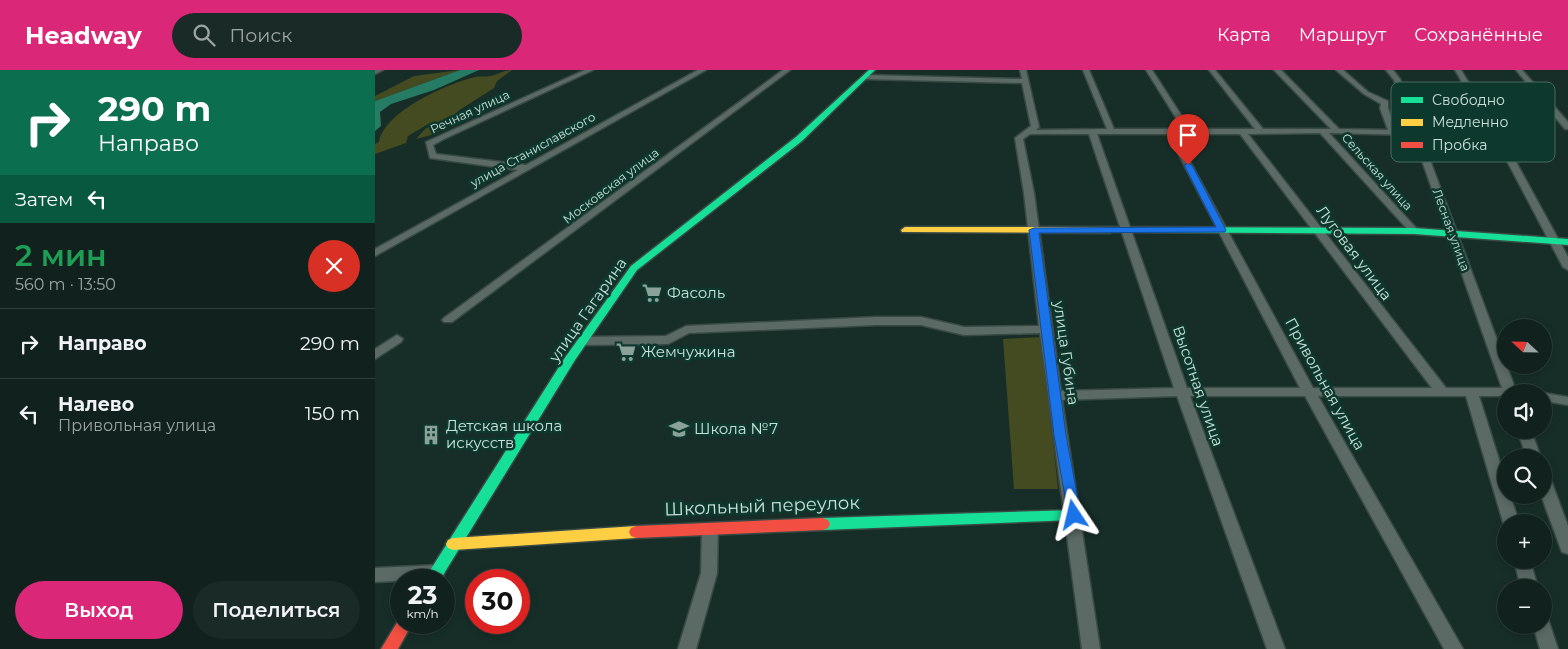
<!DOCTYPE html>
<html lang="ru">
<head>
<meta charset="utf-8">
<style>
	:root { --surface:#11221e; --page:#1a2a27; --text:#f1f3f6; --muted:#9ca4a4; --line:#303f3c; --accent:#db2777 }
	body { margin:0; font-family:Montserrat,sans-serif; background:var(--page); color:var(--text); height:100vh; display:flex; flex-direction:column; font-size:19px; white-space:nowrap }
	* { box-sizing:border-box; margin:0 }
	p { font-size:16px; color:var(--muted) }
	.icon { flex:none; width:28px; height:28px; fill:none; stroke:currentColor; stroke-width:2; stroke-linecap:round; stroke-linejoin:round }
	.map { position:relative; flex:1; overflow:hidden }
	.side { display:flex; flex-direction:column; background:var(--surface); width:375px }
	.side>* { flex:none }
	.guide { background:#0b6e4f; color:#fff; overflow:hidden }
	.needle { width:32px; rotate:292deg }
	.fabs { position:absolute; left:1122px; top:249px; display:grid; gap:10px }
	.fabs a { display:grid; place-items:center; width:55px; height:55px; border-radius:50%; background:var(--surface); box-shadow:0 2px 8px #0003,0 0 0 1px var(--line); font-size:25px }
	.speed { position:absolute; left:15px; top:499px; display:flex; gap:10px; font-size:25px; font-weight:700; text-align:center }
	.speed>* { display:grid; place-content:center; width:65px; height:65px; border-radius:50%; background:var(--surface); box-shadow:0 2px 8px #0003,0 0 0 1px var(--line); line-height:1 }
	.speed small { font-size:12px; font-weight:400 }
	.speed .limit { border:8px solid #d22; background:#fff; color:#111 }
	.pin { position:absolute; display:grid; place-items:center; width:42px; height:42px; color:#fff; margin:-51px -21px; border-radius:50% 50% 50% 0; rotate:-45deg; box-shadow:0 0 5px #0007 }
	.pin .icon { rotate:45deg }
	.me { position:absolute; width:55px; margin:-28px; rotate:350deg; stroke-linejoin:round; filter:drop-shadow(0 0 4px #0008) }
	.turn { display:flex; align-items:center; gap:18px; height:105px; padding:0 15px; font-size:22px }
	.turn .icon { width:65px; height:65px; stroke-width:2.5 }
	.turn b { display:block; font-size:35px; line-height:42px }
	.then { display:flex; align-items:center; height:48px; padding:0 15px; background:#0003; gap:10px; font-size:19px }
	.round { display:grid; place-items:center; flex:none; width:52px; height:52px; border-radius:26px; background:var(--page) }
	.summary { display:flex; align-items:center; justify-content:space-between; height:85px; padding:0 15px }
	h1 { font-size:30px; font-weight:600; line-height:38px; color:#1e9e55 }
	.action { display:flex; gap:10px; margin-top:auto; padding:10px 15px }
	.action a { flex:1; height:58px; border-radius:30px; background:var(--accent); color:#fff; font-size:20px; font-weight:600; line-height:58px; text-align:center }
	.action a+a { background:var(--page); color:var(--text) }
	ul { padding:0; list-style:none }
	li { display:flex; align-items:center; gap:15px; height:70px; padding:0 15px; border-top:1px solid var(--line) }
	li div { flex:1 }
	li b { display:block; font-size:19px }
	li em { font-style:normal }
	header { display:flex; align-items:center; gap:30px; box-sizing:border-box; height:70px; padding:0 25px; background:var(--accent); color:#fff }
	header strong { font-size:24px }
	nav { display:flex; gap:28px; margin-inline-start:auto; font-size:18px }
	.search { width:350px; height:45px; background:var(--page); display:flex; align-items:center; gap:12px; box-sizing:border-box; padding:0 18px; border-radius:28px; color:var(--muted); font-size:19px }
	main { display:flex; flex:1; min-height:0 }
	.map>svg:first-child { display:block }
</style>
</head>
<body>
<header>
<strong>Headway</strong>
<div class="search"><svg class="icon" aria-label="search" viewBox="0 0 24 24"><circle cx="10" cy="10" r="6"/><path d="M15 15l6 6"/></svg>Поиск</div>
<nav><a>Карта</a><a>Маршрут</a><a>Сохранённые</a></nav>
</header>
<main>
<section class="side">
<div class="guide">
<div class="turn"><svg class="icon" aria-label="right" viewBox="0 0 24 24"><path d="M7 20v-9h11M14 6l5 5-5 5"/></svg><div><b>290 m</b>Направо</div></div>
<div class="then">Затем<svg class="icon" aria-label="left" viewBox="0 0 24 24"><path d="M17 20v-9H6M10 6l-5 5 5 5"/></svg></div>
</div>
<div class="summary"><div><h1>2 мин</h1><p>560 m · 13:50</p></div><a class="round" style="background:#d93025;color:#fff"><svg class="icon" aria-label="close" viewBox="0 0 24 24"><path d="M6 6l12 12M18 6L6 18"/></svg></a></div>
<ul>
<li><svg class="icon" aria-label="right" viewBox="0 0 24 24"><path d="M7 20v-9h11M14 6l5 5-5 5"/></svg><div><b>Направо</b></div><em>290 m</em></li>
<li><svg class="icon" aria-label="left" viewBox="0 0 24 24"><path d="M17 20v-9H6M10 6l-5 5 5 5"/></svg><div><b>Налево</b><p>Привольная улица</p></div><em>150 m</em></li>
</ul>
<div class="action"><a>Выход</a><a>Поделиться</a></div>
</section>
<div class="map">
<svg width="1193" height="579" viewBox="0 0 1193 579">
	<rect width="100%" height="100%" fill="#172e28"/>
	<path fill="#454b21" d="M 85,0 L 0,31 L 0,26 L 39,6 Z
		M 137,0 L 122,11 L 119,18 L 83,41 L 75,54 L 60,64 L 41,69 L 50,59 L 57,55 L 55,53 L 33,66 L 31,73 L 0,84 L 0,74 L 4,72 C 9,42 71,14 100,7 C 105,6 110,7 115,6 C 123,5 129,0 137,0 Z
		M 667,267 L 683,419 L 639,419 L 628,269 Z"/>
	<path fill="#267b65" d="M 85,0 L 104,0 L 59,20 L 16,34 L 5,42 L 6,56 L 0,61 L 0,31 Z"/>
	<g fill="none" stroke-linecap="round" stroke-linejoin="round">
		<defs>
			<path id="street" d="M 0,0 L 8,0 L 0,4 Z
				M 210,0 L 218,0 L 69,69 L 58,75 L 61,84 L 151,95 L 323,0 L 331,0 L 0,186 L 0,179 L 143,100 L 55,88 L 51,72 Z
				M 408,0 L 415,0 L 77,252 L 69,252 L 67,250 L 69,248 Z
				M 645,0 L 651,0 L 664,57 L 661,60 L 732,59 L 708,0 L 714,0 L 739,59 L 808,59 L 771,0 L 777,0 L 815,59 L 880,59 L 834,0 L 840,0 L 888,59 L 956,59 L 899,0 L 906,0 L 964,59 L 1013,60 L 1005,38 L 1006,34 L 989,24 L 961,0 L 968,0 L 993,22 L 1013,31 L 1013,38 L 1021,60 L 1037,61 L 1019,10 L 1011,0 L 1018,0 L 1025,9 L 1045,61 L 1119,67 L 1080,0 L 1086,0 L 1129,70 L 1193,187 L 1193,200 L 1188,197 L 1122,72 L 1046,66 L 1140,318 L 1146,322 L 1131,322 L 1131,326 L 1104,326 L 1131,412 L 1131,425 L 1135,425 L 1144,452 L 1131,452 L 1131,457 L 1128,452 L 1091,326 L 943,326 L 1088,579 L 1069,579 L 930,326 L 815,326 L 910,579 L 892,579 L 802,326 L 687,330 L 725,579 L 707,579 L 665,263 L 589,265 L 546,255 L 501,255 L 314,263 L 293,274 L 207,275 L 201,271 L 207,267 L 291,266 L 311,256 L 501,247 L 546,247 L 589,257 L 664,256 L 649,123 L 640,68 L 656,56 L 647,13 L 490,9 L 487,7 L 490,5 L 647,9 ZM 945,63 L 1036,163 L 1042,163 L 1042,159 L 954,63 L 1038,65 L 1127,318 L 1071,318 L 873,64 ZM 655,64 L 714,64 L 799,318 L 686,321 L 659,123 L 648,69 ZM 722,64 L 793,64 L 925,318 L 812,318 ZM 800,64 L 865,64 L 1057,318 L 938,318 Z
				M 1141,0 L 1147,0 L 1193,52 L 1193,59 L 1190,59 Z
				M 22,265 L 28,269 L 26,272 L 0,289 L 0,279 Z
				M 1169,323 L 1193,327 L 1193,335 L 1169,331 Z
				M 1142,360 L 1156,360 L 1166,388 L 1152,388 Z
				M 1169,407 L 1174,409 L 1177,413 L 1193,456 L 1193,484 L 1187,482 L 1185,477 L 1166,425 L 1169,425 Z
				M 335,453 L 341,455 L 343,459 L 342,503 L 321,579 L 303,579 L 326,503 L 327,459 L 329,455 Z
				M 1139,490 L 1155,490 L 1163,518 L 1146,518 Z
				M 62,495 L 68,497 L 70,502 L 68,507 L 62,509 L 0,512 L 0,498 Z
				M 1169,548 L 1173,549 L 1183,579 L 1165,579 L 1158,555 L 1169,555 Z"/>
			<path id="fast" d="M 494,0 L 500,0 L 427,71 L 262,200 L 200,290 L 65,510 L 49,510 L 189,289 L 256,196 L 421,67 Z
				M 735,157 L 1039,158 L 1193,169 L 1193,175 L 1039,164 L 732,162 L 731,160 Z
				M 699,440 L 704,441 L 706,445 L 704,449 L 699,450 L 448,460 L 443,458 L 441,454 L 443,450 L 448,448 Z"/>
			<path id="slow" d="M 530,157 L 735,157 L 739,160 L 735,163 L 527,162 L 526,160 Z
				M 261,456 L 266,458 L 268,462 L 266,466 L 261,468 L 78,480 L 73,478 L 71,474 L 73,470 L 78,468 Z"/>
			<path id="jam" d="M 448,448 L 453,450 L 455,454 L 453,458 L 448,460 L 261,468 L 256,466 L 254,462 L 256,458 L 261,456 Z
				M 26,546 L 26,552 L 38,552 L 23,579 L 6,579 Z"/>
		</defs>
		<use href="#street" stroke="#394a45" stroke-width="3"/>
		<use href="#fast" stroke="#394a45" stroke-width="3"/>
		<use href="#slow" stroke="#394a45" stroke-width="3"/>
		<use href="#jam" stroke="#394a45" stroke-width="3"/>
		<use href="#street" fill="#5b6a65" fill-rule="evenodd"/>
		<use href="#fast" fill="#16e098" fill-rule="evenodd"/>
		<use href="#slow" fill="#ffcf43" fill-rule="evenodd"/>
		<use href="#jam" fill="#f24e42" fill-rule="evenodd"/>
	</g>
	<path fill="#1a73e8" stroke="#114b97" d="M 813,93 L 817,95 L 851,160 L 850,162 L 664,163 L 691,365 L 706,445 L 704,449 L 694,449 L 679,365 L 654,160 L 659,158 L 841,157 L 809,95 Z"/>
	<defs>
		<symbol id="supermarket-bare" viewBox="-9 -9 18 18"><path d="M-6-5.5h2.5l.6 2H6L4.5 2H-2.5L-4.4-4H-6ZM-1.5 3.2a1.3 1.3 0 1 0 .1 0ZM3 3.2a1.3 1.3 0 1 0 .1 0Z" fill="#8ba29a" stroke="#0d382d" stroke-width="2.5" paint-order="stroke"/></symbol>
		<symbol id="school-bare" viewBox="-9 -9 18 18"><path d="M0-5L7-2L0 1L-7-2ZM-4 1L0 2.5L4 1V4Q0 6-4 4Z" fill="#8ba29a" stroke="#0d382d" stroke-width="2.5" paint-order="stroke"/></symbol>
		<symbol id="building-bare" viewBox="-9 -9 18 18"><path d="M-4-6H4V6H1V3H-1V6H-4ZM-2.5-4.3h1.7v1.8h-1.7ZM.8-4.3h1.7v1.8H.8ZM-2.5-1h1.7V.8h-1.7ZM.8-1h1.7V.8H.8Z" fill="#8ba29a" stroke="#0d382d" stroke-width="2.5" paint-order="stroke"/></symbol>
	</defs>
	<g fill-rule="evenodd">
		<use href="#supermarket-bare" x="263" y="209" width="28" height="28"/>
		<use href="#supermarket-bare" x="237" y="268" width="28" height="28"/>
		<use href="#school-bare" x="290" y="345" width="28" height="28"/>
		<use href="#building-bare" x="42" y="351" width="28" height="28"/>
	</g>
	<g text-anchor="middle" stroke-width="5" stroke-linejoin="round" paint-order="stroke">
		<g font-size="12" fill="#cae0d8" stroke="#0d382d">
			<text transform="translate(95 42) rotate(-25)" y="4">Речная улица</text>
			<text transform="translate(158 80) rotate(-29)" y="4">улица Станиславского</text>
			<text transform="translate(1002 102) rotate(48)" y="4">Сельская улица</text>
			<text transform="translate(236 116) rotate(-37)" y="4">Московская улица</text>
			<text transform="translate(1076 160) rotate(70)" y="4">Лесная улица</text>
		</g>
		<g font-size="15" fill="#cae0d8" stroke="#0d382d">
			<text transform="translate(979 183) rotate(53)" y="5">Луговая улица</text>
			<text transform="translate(213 240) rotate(-55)" y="5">улица Гагарина</text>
			<text transform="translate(691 283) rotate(82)" y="5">улица Губина</text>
			<text transform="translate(950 314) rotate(61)" y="5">Привольная улица</text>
			<text transform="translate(823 316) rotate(71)" y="5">Высотная улица</text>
		</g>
		<g font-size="15" fill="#cae0d8" stroke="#0d382d" text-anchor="start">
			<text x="292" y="228">Фасоль</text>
			<text x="266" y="287">Жемчужина</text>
			<text x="71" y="361">Детская школа<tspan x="71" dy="17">искусств</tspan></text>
			<text x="319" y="364">Школа №7</text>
		</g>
		<g font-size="18" fill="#cae0d8" stroke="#0d382d">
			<text transform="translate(387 436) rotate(-2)" y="6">Школьный переулок</text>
		</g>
	</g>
	<rect x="1016" y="12" width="164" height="80" rx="8" fill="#0d382d" stroke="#466a60" stroke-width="1"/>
	<rect x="1026" y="27" width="22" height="6" fill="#16e098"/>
	<rect x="1026" y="49" width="22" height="7" fill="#ffcf43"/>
	<rect x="1026" y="72" width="22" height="6" fill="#f24e42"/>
	<g font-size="14" fill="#cae0d8">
		<text x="1057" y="35">Свободно</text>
		<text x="1057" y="57">Медленно</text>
		<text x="1057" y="80">Пробка</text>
	</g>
</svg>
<div class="fabs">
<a><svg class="needle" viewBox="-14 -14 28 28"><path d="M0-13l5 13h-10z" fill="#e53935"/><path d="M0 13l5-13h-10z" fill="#9ca4a4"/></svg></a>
<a><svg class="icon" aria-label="sound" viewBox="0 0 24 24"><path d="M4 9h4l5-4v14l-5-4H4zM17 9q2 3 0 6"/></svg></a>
<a><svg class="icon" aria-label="search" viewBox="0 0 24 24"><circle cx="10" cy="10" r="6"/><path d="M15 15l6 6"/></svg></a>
<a>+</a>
<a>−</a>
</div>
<div class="speed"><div>23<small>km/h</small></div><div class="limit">30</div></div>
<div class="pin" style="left:813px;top:95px;background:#d93025"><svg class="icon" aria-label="arrive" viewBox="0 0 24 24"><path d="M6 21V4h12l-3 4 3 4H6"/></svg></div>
<svg class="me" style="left:699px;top:445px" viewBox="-20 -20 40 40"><path d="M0-17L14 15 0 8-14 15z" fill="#1a73e8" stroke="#fff" stroke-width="4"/></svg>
</div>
</main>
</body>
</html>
